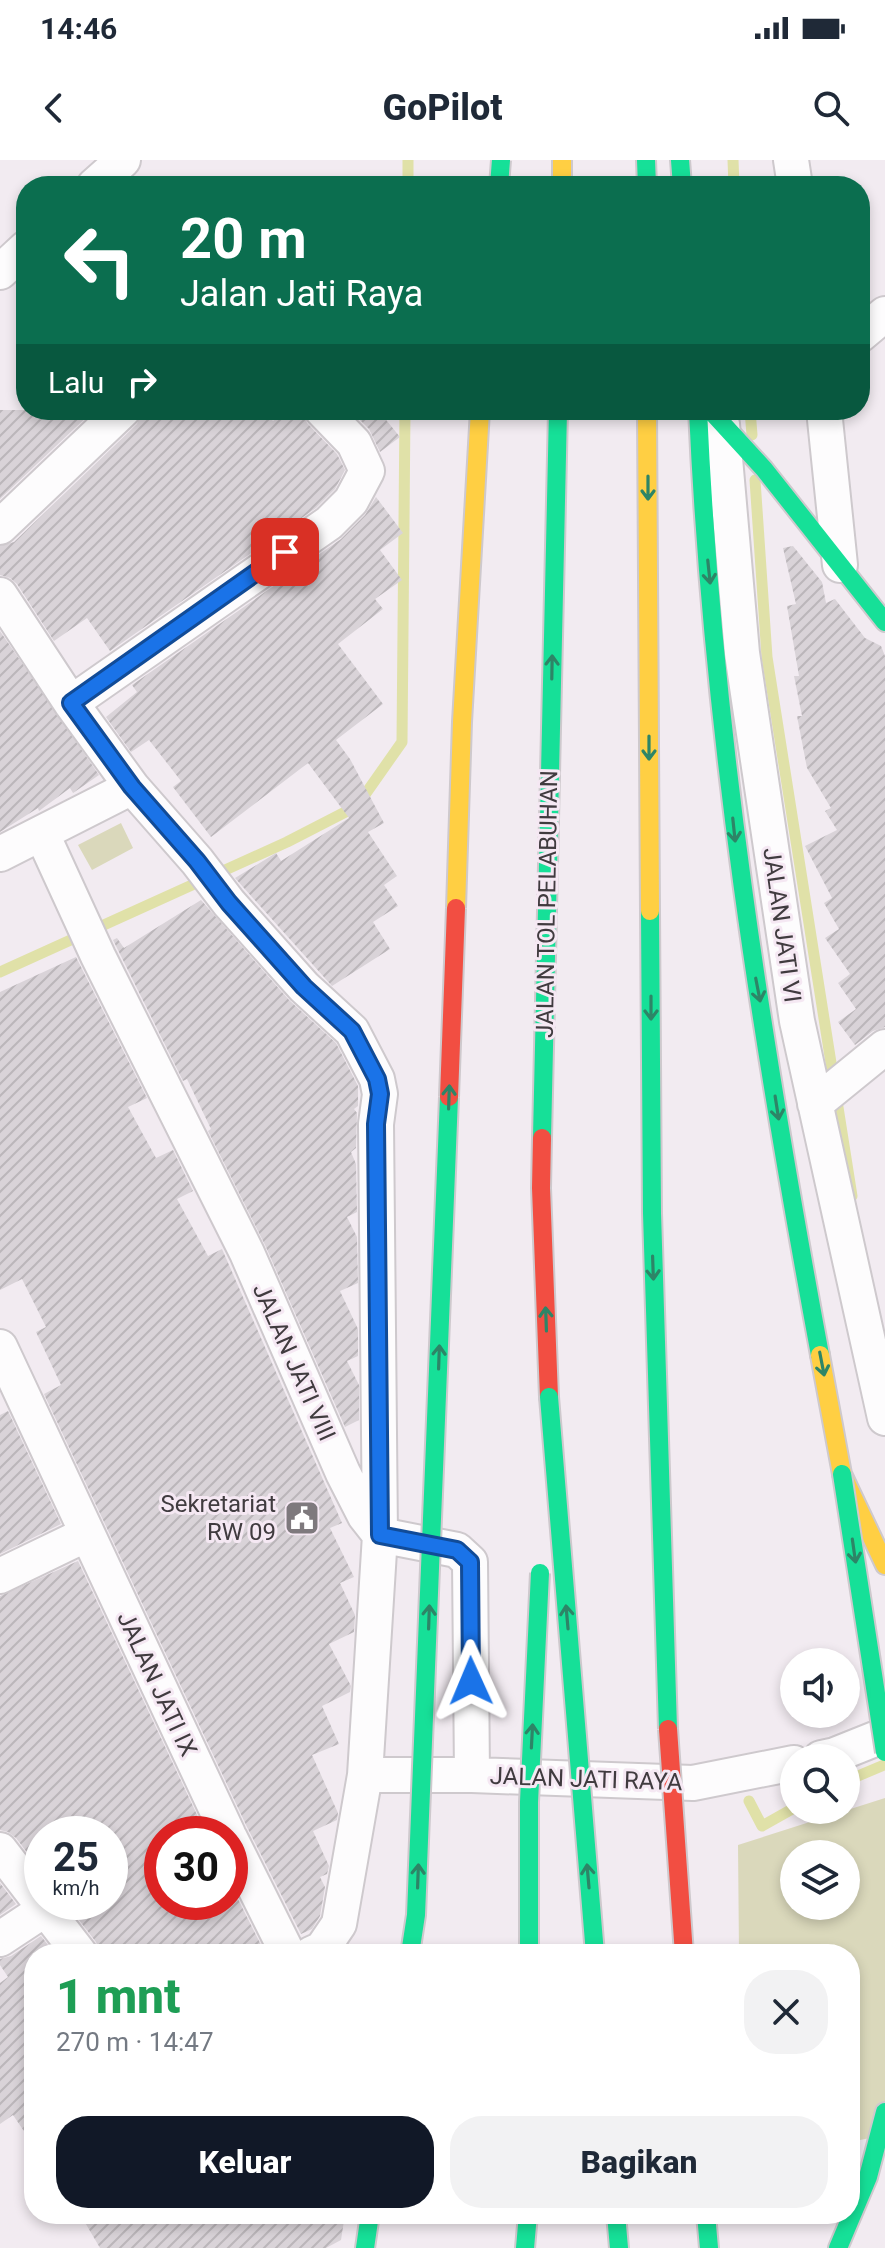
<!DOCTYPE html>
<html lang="id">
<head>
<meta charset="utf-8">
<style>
	:root { --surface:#fff; --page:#f2f2f3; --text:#1f2937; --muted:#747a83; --accent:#111827 }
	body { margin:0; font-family:Roboto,sans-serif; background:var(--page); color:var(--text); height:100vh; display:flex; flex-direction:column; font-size:30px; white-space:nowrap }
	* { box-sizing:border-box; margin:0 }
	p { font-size:26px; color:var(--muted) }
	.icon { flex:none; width:44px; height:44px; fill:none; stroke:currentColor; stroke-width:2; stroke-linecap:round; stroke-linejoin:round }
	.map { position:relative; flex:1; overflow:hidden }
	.drawer { position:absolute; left:24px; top:1784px; width:836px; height:280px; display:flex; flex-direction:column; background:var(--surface); border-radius:32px; box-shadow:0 4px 12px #0003 }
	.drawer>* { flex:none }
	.top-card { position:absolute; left:16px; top:16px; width:854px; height:244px; border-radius:32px; box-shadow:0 4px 12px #0003; background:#0b6e4f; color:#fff; overflow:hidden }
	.buttons { position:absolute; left:780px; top:1488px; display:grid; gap:16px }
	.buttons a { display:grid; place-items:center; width:80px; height:80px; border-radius:50%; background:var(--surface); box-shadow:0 4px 12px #0003; font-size:40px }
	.speed { position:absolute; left:24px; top:1656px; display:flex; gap:16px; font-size:40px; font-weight:700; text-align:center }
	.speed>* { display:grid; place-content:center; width:104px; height:104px; border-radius:50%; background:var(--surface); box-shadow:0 4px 12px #0003; line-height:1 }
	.speed small { font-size:20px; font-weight:400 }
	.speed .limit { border:12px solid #d22; background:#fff; color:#111 }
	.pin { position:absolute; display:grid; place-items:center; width:68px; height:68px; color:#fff; margin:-34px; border-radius:16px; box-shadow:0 4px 12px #0006 }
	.me { position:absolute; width:88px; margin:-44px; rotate:359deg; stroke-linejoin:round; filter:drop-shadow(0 0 6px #0008) }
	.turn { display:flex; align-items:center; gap:28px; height:168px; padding:0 32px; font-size:36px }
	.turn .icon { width:104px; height:104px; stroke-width:2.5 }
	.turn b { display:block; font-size:56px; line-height:68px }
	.then { display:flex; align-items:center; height:76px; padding:0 32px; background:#0003; gap:16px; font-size:30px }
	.round { display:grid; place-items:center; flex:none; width:84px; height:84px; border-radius:32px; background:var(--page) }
	.overview { display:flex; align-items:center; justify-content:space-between; height:136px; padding:0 32px }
	h1 { font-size:48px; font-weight:800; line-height:60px; color:#1e9e55 }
	.action { display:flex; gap:16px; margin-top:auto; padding:16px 32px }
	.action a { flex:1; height:92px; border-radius:32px; background:var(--accent); color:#fff; font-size:32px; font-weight:800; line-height:92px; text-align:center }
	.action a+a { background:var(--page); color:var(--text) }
	.status { display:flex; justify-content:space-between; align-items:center; height:56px; padding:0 40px; background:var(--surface); direction:ltr }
	.status svg { height:22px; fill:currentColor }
	header { display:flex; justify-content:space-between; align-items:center; height:104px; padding:0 32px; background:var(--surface); font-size:36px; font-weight:800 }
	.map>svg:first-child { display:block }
</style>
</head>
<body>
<div class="status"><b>14:46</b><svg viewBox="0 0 49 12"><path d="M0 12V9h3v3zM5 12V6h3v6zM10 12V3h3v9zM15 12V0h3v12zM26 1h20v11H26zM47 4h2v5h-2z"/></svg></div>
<header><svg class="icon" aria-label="back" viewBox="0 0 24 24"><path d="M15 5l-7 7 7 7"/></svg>GoPilot<svg class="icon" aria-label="search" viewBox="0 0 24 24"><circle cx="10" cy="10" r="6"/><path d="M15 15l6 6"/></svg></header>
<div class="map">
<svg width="885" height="2088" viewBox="0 0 885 2088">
	<defs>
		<pattern id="building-hatch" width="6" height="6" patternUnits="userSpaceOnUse" patternTransform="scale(2)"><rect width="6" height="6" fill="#d9d3d8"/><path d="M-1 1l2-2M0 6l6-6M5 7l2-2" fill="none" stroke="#bbb6ba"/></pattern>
	</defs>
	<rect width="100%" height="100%" fill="#f2ebf1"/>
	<path fill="#dad8bb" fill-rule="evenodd" d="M 121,663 L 133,688 L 92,710 L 78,685 Z
		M 885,1638 L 885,1975 L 850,1982 L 850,1794 L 739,1794 L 738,1685 ZM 794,1694 L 846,1694 L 846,1746 L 794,1746 Z"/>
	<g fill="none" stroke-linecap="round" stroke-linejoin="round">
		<path stroke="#e0e1a8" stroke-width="11" d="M 733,0 L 734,26
			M 408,26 L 408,0
			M 750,250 L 752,275
			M 755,320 L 767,497 L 852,1036
			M 0,812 L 287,682 L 357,646 L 402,582 L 405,250
			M 846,1621 L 884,1605
			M 749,1641 L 762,1666 L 794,1648"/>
	</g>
	<path fill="url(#building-hatch)" d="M 0,250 L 94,250 L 0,339 Z
		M 142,250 L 263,250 L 273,261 L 286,250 L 303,250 L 307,263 L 337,294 L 345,310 L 335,329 L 316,348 L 110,491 L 87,458 L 54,481 L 17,424 L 10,418 L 0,415 L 0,386 L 14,382 L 137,264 Z
		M 350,250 L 378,250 L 400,277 L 380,292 L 369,269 Z
		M 376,337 L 403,373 L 380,390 L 402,420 L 375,439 L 383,449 L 338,484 L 383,544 L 336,580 L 350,599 L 384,663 L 368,672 L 397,716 L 384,725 L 398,746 L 373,762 L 390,789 L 332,826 L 235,718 L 276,693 L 281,701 L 349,658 L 308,603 L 211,677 L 173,627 L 181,621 L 149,580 L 131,592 L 106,557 L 137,532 L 132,525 L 341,379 L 365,355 Z
		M 793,386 L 822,422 L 826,443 L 835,439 L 865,478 L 881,486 L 885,496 L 885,867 L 873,871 L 855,885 L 838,862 L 856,849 L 838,823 L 850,814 L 825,778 L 839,769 L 824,743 L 832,738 L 805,686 L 837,670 L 825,651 L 831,648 L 807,608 L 797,556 L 802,556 L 794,516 L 799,516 L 787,446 L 796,444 L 783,388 Z
		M 0,471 L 99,615 L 73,633 L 70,628 L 39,651 L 38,648 L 0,672 Z
		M 201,740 L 289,840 L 336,883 L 358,926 L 358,946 L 354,949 L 357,953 L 356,988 L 351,992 L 356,1004 L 357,1052 L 347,1057 L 357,1077 L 358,1123 L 340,1131 L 358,1169 L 358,1196 L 347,1201 L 359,1225 L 359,1260 L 345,1267 L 265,1085 L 208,971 L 211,969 L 187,919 L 183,921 L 113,780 L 117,778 L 124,788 Z
		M 76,797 L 147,938 L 128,947 L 156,998 L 173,990 L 193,1031 L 177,1039 L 208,1096 L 222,1089 L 342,1363 L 330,1368 L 354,1417 L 340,1423 L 355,1455 L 354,1472 L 329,1484 L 351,1526 L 350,1532 L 322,1546 L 339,1584 L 312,1595 L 338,1653 L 337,1660 L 313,1671 L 329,1706 L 327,1714 L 320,1717 L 325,1727 L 320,1756 L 312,1769 L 301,1774 L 247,1667 L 44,1234 L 61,1225 L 36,1172 L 46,1167 L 22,1119 L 0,1130 L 0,832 Z
		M 8,1251 L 61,1364 L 0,1394 L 0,1255 Z
		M 78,1401 L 206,1674 L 162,1674 L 162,1742 L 230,1742 L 230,1723 L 265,1793 L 263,1794 L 100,1794 L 96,1782 L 65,1742 L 110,1742 L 110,1674 L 42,1674 L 42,1712 L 16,1678 L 8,1672 L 0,1670 L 0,1436 Z
		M 0,1723 L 16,1744 L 0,1755 Z
		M 41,1776 L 55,1794 L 34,1794 L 34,1986 L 13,1955 L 0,1964 L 0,1823 L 8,1817 L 0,1805 L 0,1799 L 11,1796 Z
		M 80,2054 L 345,2054 L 341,2080 L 326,2088 L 100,2088 Z"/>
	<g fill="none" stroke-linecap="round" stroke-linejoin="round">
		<defs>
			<path id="street" d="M 791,0 L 795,26
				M 94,26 L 123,0
				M 0,112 L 26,88
				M 860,175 L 885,154
				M 824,250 L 840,405
				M 722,264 L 742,493 L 797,861 L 885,1258
				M 0,367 L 123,250
				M 0,435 L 71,543 L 132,627 L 197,701 L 229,743 L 304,827 L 352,871 L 377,919 L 380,934 L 376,964 L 380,1375 L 365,1615 L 339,1764 L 322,1789 L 311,1794
				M 71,543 L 329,363 L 351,341 L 367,311 L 354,283 L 322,250
				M 42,674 L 98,796 L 247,1093 L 343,1313 L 365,1356 L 380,1375
				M 0,694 L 132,627
				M 815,944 L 885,887
				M 0,1187 L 228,1674
				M 380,1375 L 457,1390 L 470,1402 L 472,1615 L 693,1623 L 794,1603
				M 0,1416 L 87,1374
				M 821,1598 L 835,1595 L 885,1575
				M 365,1615 L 472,1615
				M 230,1678 L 288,1794
				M 0,1690 L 80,1794
				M 0,1779 L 44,1750"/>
			<path id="fast" d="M 646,0 L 647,26
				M 680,0 L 682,26
				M 698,250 C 712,568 762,883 820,1195
				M 710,250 L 764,309 L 885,462
				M 542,978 L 558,250
				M 616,2054 L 619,2088
				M 706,2054 L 709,2088
				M 365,2088 L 370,2054
				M 525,2088 L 528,2054
				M 838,2088 L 868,2017 L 885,1952"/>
			<path id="slow" d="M 562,0 L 562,26
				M 820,1195 L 842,1314 L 885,1405"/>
			<path id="jam" d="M 542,978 L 541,1028 L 549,1237"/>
		</defs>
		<use href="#street" stroke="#cec9cd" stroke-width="38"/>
		<use href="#fast" stroke="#cec9cd" stroke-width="22"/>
		<use href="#slow" stroke="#cec9cd" stroke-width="22"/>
		<use href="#jam" stroke="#cec9cd" stroke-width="22"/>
		<use href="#street" stroke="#fdfcfd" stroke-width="34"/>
		<use href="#fast" stroke="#16e098" stroke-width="18"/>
		<use href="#slow" stroke="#ffcf43" stroke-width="18"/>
		<use href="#jam" stroke="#f24e42" stroke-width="18"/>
		<defs>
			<path id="fast-bridge" d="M 499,26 L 501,0
				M 650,751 L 652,1053 L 668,1569
				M 549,1237 L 595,1794
				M 842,1314 L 885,1592
				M 410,1794 L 416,1755 L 449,937
				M 529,1794 L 529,1642 L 540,1413"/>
			<path id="slow-bridge" d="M 647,250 L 650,751
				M 456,748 L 462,562 L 480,250"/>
			<path id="jam-bridge" d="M 449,937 L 456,748
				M 668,1569 L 684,1794"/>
		</defs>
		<use href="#fast-bridge" stroke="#cec9cd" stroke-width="22" stroke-linecap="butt"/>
		<use href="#slow-bridge" stroke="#cec9cd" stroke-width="22" stroke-linecap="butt"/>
		<use href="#jam-bridge" stroke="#cec9cd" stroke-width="22" stroke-linecap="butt"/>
		<use href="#fast-bridge" stroke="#16e098" stroke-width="18"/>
		<use href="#slow-bridge" stroke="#ffcf43" stroke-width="18"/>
		<use href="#jam-bridge" stroke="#f24e42" stroke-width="18"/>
	</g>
	<defs><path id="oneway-shaft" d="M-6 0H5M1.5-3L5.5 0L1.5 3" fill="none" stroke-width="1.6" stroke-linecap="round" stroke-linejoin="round" transform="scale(2)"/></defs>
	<g stroke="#2d8567">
		<use href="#oneway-shaft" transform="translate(648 328) rotate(90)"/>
		<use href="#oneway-shaft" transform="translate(709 412) rotate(84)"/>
		<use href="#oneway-shaft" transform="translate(552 507) rotate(-89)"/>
		<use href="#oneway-shaft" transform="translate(649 588) rotate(90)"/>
		<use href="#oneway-shaft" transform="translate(734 670) rotate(84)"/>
		<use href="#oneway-shaft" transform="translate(758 830) rotate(79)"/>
		<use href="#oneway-shaft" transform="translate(651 848) rotate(90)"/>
		<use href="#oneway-shaft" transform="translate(449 937) rotate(-88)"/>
		<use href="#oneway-shaft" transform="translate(777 948) rotate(81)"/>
		<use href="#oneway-shaft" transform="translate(653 1108) rotate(88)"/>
		<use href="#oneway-shaft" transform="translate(546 1159) rotate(-92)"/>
		<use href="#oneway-shaft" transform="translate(439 1197) rotate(-88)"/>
		<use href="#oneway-shaft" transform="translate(822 1204) rotate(79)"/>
		<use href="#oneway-shaft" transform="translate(854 1391) rotate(82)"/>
		<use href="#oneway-shaft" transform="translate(429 1457) rotate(-88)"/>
		<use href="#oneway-shaft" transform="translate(567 1457) rotate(-95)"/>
		<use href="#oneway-shaft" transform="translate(532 1576) rotate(-87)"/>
		<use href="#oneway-shaft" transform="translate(418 1716) rotate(-88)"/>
		<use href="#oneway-shaft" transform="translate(588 1716) rotate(-95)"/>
	</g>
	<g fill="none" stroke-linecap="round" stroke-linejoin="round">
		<defs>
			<path id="route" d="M 285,392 L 71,543 L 132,627 L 197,701 L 229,743 L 304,827 L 352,871 L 377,919 L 380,934 L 376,964 L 380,1375 L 457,1390 L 470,1402 L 471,1521"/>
		</defs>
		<use href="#route" stroke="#114b97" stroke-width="20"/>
		<use href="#route" stroke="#1a73e8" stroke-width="14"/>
	</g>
	<defs>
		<symbol id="civic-square" viewBox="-11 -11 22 22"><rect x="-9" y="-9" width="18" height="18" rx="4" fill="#7e797d" stroke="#f5e8f3"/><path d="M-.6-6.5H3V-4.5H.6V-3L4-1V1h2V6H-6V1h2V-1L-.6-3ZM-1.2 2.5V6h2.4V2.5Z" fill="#fff"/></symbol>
	</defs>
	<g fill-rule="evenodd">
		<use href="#civic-square" x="282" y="1338" width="40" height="40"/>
	</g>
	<g text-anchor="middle" stroke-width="6" stroke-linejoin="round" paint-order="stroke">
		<g font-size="24" fill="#403b3f" stroke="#f5e8f3">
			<text transform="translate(547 744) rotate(-89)" y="8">JALAN TOL PELABUHAN</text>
			<text transform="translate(782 765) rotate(82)" y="8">JALAN JATI VI</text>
			<text transform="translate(294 1202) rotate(66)" y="8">JALAN JATI VIII</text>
			<text transform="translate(157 1524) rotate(65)" y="8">JALAN JATI IX</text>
			<text transform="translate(586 1619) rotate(2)" y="8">JALAN JATI RAYA</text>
		</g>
		<g font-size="24" fill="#403b3f" stroke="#f5e8f3" text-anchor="end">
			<text x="276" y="1352">Sekretariat<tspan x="276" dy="28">RW 09</tspan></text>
		</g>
	</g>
</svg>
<div class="buttons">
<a><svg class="icon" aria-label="sound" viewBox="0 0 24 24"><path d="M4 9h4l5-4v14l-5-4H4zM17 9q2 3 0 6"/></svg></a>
<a><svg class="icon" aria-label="search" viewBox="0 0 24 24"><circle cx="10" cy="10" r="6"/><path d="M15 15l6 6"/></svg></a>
<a><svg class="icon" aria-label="layers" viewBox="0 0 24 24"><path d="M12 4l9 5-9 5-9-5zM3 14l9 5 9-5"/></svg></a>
</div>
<div class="speed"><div>25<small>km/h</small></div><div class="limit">30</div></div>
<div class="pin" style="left:285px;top:392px;background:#d93025"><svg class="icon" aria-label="arrive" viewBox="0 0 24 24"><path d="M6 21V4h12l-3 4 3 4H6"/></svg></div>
<svg class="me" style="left:471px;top:1521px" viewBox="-20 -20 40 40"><path d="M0-17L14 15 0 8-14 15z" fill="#1a73e8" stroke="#fff" stroke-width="4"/></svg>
<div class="top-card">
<div class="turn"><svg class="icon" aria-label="left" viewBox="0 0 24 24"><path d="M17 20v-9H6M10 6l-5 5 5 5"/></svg><div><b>20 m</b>Jalan Jati Raya</div></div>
<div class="then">Lalu<svg class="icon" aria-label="right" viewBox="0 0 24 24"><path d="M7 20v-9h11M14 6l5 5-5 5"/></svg></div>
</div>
<section class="drawer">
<div class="overview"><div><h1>1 mnt</h1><p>270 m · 14:47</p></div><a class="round"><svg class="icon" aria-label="close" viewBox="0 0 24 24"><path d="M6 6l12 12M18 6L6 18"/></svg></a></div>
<div class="action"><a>Keluar</a><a>Bagikan</a></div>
</section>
</div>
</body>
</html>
